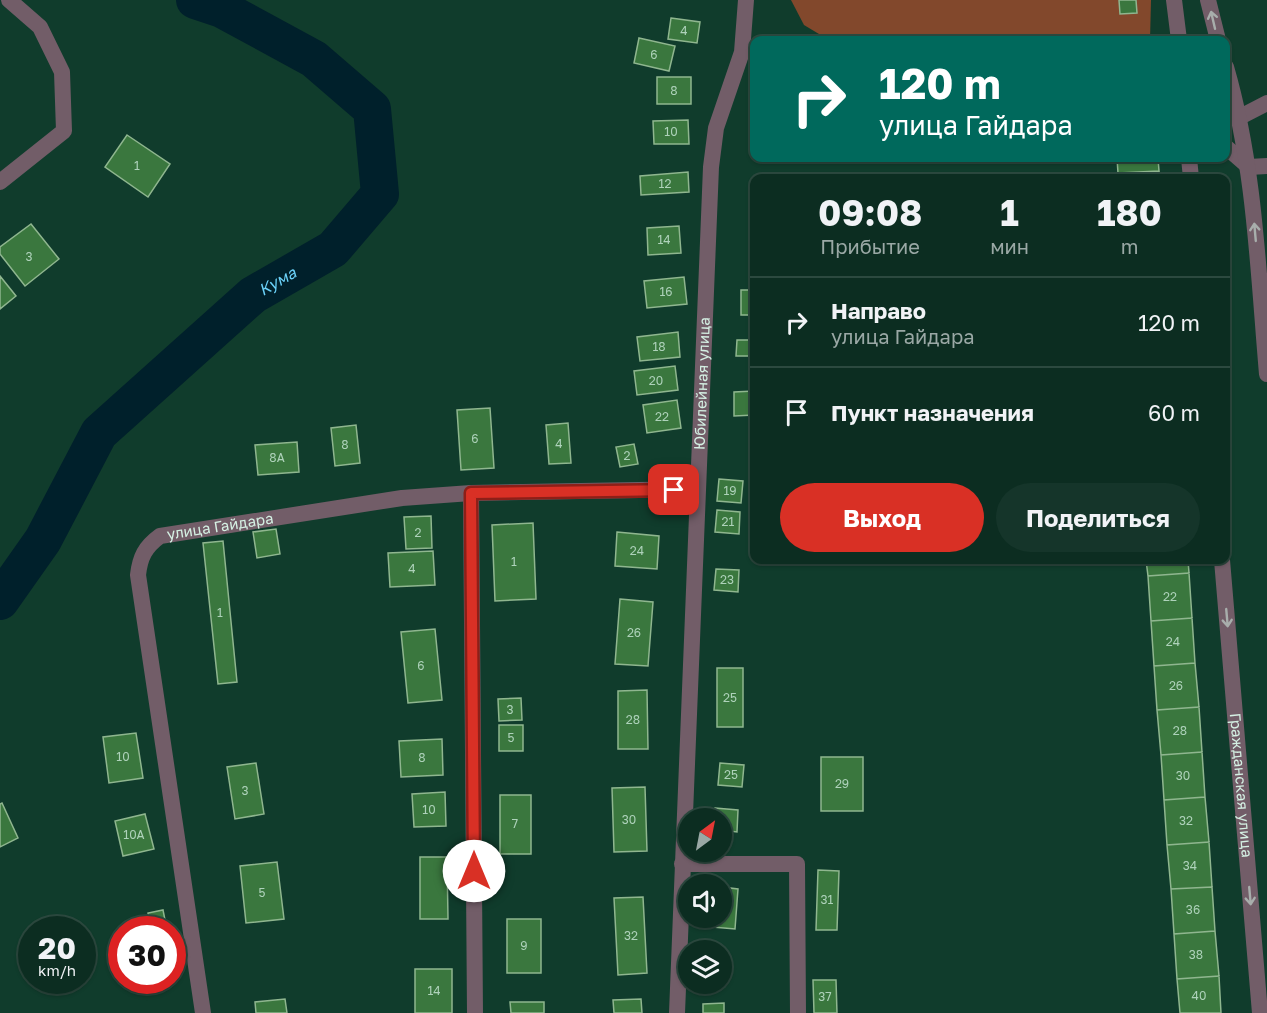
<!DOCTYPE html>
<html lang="ru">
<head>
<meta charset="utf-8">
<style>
	:root { --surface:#0c2d21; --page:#15352a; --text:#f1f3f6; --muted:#9aa8a5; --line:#2c493f; --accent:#d93025 }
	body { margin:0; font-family:"Golos Text",sans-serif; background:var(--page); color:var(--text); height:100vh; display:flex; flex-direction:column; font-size:22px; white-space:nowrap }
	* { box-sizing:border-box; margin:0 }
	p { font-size:20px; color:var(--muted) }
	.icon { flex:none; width:33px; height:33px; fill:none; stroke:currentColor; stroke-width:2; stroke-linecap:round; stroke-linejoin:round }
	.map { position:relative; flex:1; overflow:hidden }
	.side { position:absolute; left:750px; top:174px; width:480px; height:390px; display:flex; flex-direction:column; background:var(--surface); border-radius:12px; box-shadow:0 2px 4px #0004,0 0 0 2px var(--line) }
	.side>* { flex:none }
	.banner { position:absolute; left:750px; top:36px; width:480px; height:126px; border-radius:12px; box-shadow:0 2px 4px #0004,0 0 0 2px var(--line); background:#00695c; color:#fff; overflow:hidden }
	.needle { width:39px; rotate:32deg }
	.tools { position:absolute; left:678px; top:808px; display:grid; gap:12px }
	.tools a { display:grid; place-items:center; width:54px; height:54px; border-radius:50%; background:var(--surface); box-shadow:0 2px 4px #0004,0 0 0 2px var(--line); font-size:30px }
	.speed { position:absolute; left:18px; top:916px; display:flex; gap:12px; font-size:30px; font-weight:700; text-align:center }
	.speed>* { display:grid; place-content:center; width:78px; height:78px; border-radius:50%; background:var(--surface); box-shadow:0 2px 4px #0004,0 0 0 2px var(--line); line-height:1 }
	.speed small { font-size:15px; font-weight:400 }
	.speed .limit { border:9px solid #d22; background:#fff; color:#111 }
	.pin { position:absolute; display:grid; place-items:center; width:51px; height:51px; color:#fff; margin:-26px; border-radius:12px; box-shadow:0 3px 9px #0006 }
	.me { position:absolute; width:66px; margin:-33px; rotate:0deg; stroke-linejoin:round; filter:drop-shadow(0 0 4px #0008) }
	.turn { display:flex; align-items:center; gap:21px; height:126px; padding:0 30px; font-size:27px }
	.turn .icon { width:78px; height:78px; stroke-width:2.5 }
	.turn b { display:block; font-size:42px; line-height:51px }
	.eta { display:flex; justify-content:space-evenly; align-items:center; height:102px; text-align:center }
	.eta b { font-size:36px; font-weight:700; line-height:42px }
	.cta { display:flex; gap:12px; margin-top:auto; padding:12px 30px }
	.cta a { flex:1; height:69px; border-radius:36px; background:var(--accent); color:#fff; font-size:24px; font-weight:700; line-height:69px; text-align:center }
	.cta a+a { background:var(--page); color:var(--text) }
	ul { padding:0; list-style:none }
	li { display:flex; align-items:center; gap:18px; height:90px; padding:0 30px; border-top:2px solid var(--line) }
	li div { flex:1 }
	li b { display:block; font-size:22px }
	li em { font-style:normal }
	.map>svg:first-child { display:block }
</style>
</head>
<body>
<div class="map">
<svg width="1267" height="1013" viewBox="0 0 1267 1013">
	<rect width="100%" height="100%" fill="#103c2c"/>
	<path fill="#82482c" d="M 791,0 L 1151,0 L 1150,40 L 829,40 L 804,25 Z"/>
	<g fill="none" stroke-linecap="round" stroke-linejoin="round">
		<path stroke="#00202b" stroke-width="38" id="s1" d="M 0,601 L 43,540 L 99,433 L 253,295 L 333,249 L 380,194 L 372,109 L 314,59 L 222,9 L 195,0"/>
	</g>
	<path fill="#3a773e" stroke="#8fb68f" stroke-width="1.5" d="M 1119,0 L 1136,0 L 1137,13 L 1120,14 Z
		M 671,18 L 700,22 L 697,43 L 668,39 Z
		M 639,38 L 675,46 L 669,71 L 634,63 Z
		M 657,77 L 691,77 L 691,104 L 657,104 Z
		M 688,120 L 689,144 L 654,144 L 653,121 Z
		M 127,135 L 170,164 L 148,197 L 105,167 Z
		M 1117,158 L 1158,158 L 1159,171 L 1118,173 Z
		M 1159,171 L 1160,178 L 1118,178 L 1118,173 Z
		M 688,172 L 689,192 L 641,195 L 640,176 Z
		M 788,175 L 858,178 L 788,178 Z
		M 31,224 L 59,259 L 25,286 L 0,254 L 0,247 Z
		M 679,226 L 681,253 L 648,255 L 647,228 Z
		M 0,276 L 16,296 L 0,309 Z
		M 684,277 L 687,304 L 647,308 L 644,281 Z
		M 741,290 L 754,290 L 754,315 L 741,315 Z
		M 678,332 L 680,357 L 640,361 L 637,337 Z
		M 737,340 L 754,340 L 754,356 L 736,356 Z
		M 675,366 L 678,390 L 637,395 L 634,371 Z
		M 754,391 L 754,415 L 734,416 L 734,392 Z
		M 677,400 L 681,428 L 647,433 L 643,405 Z
		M 490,408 L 494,468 L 461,470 L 457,410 Z
		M 568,423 L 571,463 L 549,464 L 546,425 Z
		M 356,425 L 360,463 L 335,466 L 331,428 Z
		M 297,442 L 299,472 L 258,475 L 255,445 Z
		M 634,444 L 638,464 L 620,467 L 616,447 Z
		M 719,479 L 743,481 L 741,503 L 717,501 Z
		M 717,510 L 740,512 L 739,534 L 715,532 Z
		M 431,516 L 432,548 L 406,549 L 404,517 Z
		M 533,523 L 536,599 L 495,601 L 492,525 Z
		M 276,529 L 280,554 L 257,558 L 253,532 Z
		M 617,532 L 659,536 L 657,569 L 615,566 Z
		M 223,541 L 237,682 L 218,684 L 203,543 Z
		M 433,551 L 435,585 L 390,587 L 388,553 Z
		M 1146,560 L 1188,560 L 1189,573 L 1148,576 Z
		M 716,569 L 739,570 L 738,592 L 714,590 Z
		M 1189,573 L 1192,618 L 1151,621 L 1148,576 Z
		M 620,599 L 653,602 L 648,666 L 615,664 Z
		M 1192,618 L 1195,663 L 1154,666 L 1151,621 Z
		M 435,629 L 442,700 L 408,703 L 401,632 Z
		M 1195,663 L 1199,707 L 1157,710 L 1154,666 Z
		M 717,668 L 743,668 L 743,727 L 717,727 Z
		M 647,690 L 648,749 L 618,749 L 618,691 Z
		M 521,698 L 522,720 L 499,721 L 498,699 Z
		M 1199,707 L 1202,752 L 1161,755 L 1157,710 Z
		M 499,725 L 523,725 L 523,751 L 499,751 Z
		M 136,733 L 143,778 L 109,783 L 103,737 Z
		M 442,739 L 443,775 L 401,777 L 399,741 Z
		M 1202,752 L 1205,797 L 1164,800 L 1161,755 Z
		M 821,757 L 863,757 L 863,811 L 821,811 Z
		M 256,763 L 264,814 L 235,819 L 227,767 Z
		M 720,763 L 744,765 L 742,787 L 718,785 Z
		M 645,787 L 647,851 L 614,852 L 612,788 Z
		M 445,792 L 446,826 L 414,827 L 412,794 Z
		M 500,795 L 531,795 L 531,854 L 500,854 Z
		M 1205,797 L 1209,842 L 1167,845 L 1164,800 Z
		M 2,803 L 18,838 L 0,847 L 0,804 Z
		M 715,808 L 738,810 L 737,832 L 722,830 L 722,819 L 714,819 Z
		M 145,814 L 154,849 L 123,856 L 115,821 Z
		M 1209,842 L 1212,887 L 1171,889 L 1167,845 Z
		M 420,857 L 447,857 L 448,919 L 420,919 Z
		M 277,862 L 284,919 L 246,923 L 240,866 Z
		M 818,870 L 839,871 L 837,930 L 816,930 Z
		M 722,887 L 738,889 L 735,929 L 701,926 L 702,918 L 722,918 Z
		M 1212,887 L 1215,931 L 1174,934 L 1171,889 Z
		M 643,897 L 647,973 L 618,975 L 614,898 Z
		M 163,910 L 167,930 L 151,930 L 148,913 Z
		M 507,919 L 541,919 L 541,973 L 507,973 Z
		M 1215,931 L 1219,976 L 1177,979 L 1174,934 Z
		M 415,969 L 452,969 L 452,1013 L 415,1013 Z
		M 1219,976 L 1221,1013 L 1180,1013 L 1177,979 Z
		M 813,980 L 836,980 L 837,1013 L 814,1013 Z
		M 285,999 L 287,1013 L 256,1013 L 255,1002 Z
		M 641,999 L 642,1013 L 614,1013 L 613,1000 Z
		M 510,1002 L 544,1002 L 544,1013 L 511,1013 Z
		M 724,1003 L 724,1013 L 703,1013 L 703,1004 Z"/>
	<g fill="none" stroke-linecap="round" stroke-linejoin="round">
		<g stroke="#725d68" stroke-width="16">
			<path d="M 1226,113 L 1240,117 L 1267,103"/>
			<path d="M 1226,147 L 1249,167 L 1267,166"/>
			<path d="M 0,182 L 64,131 L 62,72 L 40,27 L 9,0"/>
			<path d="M 471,493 L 475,1013"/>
			<path d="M 682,864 L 797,864 L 798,1013"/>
			<path id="s2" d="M 203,1013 L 138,575 C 140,557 145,547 160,536 L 402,498 L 471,493 L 697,489"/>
			<path id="s3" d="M 677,1013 L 711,167 L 716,128 L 742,52 L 746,0"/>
		</g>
		<g stroke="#725d68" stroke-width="16">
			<path d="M 1174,0 L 1179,40"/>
			<path d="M 1208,0 L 1218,40"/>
			<path d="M 1226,67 C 1255,167 1258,271 1267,374"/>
			<path d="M 1189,158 L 1191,178"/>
			<path id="s4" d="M 1222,560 L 1260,1013"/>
		</g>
	</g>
	<defs><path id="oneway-shaft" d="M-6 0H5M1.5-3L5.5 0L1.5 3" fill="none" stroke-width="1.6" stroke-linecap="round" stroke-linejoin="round" transform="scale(1.5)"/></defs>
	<g stroke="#a8aeac">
		<use href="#oneway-shaft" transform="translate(1213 20) rotate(-103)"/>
		<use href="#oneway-shaft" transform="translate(1255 232) rotate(-95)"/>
		<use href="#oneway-shaft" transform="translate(1227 618) rotate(85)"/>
		<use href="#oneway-shaft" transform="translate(1250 896) rotate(85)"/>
	</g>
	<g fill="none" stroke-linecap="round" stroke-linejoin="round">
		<defs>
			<path id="route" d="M 474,871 L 471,493 L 674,490"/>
		</defs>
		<use href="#route" stroke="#8d1f18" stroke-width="15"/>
		<use href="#route" stroke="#d93025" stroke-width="10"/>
	</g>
	<g text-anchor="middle" stroke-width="6" stroke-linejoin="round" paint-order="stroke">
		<g font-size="12" fill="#aed2ba">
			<text x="684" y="35">4</text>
			<text x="654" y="59">6</text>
			<text x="674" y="95">8</text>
			<text x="671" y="136">10</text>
			<text x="137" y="170">1</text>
			<text x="665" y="188">12</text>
			<text x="664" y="244">14</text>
			<text x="29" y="261">3</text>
			<text x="666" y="296">16</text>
			<text x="659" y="351">18</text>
			<text x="656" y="385">20</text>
			<text x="662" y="421">22</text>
			<text x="475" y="443">6</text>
			<text x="559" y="448">4</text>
			<text x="345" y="449">8</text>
			<text x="627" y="460">2</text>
			<text x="277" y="462">8А</text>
			<text x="730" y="495">19</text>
			<text x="728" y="526">21</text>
			<text x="418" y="537">2</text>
			<text x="637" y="555">24</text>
			<text x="514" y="566">1</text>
			<text x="412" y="573">4</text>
			<text x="727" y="584">23</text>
			<text x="1170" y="601">22</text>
			<text x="220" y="617">1</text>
			<text x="634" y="637">26</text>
			<text x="1173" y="646">24</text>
			<text x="421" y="670">6</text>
			<text x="1176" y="690">26</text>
			<text x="730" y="702">25</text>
			<text x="510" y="714">3</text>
			<text x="633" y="724">28</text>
			<text x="1180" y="735">28</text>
			<text x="511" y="742">5</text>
			<text x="123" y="761">10</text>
			<text x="422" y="762">8</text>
			<text x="731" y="779">25</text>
			<text x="1183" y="780">30</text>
			<text x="842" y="788">29</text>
			<text x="245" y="795">3</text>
			<text x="429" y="814">10</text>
			<text x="629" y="824">30</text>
			<text x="1186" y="825">32</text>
			<text x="515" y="828">7</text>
			<text x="134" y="839">10А</text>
			<text x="1190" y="870">34</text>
			<text x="262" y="897">5</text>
			<text x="827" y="904">31</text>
			<text x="1193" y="914">36</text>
			<text x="631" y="940">32</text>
			<text x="524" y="950">9</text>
			<text x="1196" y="959">38</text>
			<text x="434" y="995">14</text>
			<text x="1199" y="1000">40</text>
			<text x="825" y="1001">37</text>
		</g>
		<g font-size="15" fill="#d4f0e3" stroke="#103c2c">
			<text dy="5" stroke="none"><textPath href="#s3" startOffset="630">Юбилейная улица</textPath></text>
			<text dy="5" stroke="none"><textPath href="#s2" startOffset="550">улица Гайдара</textPath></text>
			<text dy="5" stroke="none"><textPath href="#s4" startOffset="226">Гражданская улица</textPath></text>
		</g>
		<g font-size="16" font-style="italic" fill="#6ad1f8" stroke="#103c2c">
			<text dy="6" stroke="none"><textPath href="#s1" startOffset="430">Кума</textPath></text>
		</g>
	</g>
</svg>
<div class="tools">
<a><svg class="needle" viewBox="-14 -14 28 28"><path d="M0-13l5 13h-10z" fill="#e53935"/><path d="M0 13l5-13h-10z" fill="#9aa8a5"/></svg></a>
<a><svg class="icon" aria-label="sound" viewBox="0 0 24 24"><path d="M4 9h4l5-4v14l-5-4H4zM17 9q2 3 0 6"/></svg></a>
<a><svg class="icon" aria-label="layers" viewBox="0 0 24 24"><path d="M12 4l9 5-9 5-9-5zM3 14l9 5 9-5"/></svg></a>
</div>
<div class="speed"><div>20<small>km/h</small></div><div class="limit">30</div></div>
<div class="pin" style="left:674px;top:490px;background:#d93025"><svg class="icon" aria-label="arrive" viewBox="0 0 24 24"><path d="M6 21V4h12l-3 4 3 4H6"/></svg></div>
<svg class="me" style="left:474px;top:871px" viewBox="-20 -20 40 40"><circle r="19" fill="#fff"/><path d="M0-13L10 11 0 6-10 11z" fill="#d93025"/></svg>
<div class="banner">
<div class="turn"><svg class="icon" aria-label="right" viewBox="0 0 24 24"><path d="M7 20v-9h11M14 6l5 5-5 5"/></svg><div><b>120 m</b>улица Гайдара</div></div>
</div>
<section class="side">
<div class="eta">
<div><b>09:08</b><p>Прибытие</p></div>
<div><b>1</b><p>мин</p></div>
<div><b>180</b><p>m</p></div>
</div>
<ul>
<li><svg class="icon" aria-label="right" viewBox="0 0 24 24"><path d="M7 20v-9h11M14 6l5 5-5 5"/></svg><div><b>Направо</b><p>улица Гайдара</p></div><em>120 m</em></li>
<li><svg class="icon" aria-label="arrive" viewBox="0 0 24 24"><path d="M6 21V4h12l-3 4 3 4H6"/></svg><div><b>Пункт назначения</b></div><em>60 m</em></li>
</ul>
<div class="cta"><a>Выход</a><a>Поделиться</a></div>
</section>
</div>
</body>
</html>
